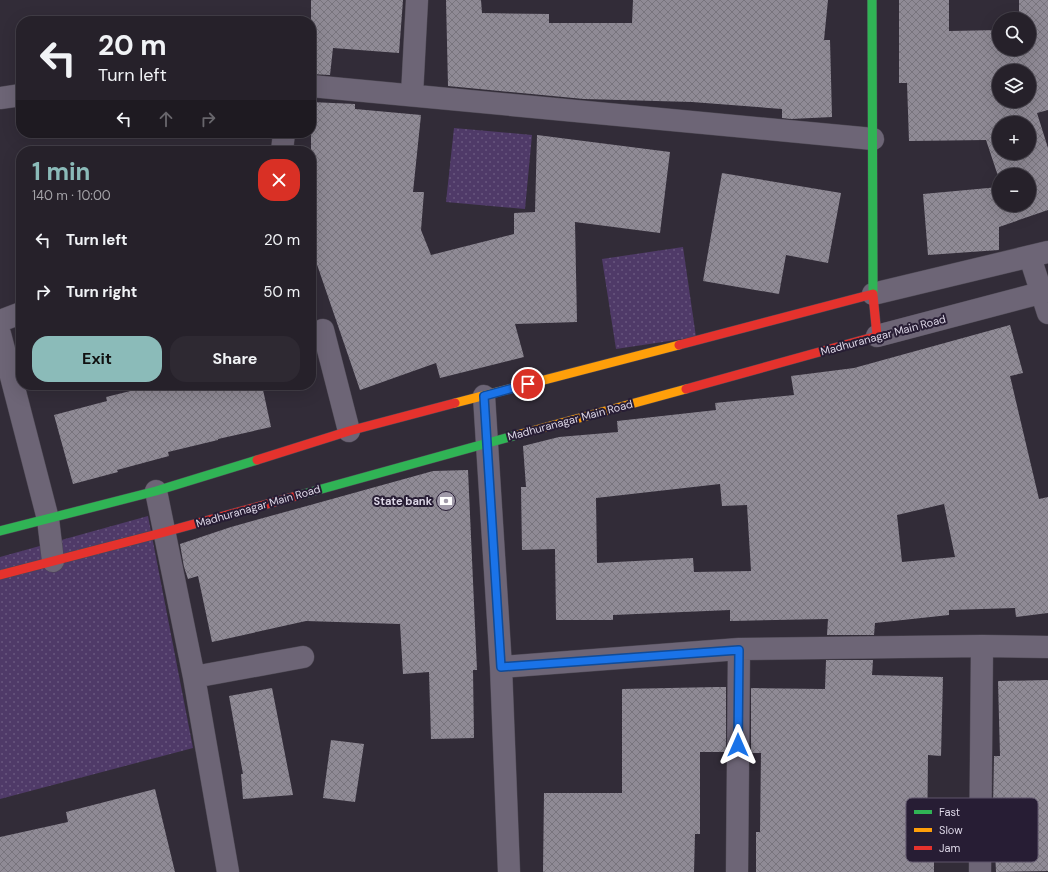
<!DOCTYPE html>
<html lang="en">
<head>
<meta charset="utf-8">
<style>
	:root { --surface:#26212a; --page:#2e2932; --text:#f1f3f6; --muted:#a4a3a8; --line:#423e47; --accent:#8bbbb9 }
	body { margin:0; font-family:"DM Sans",sans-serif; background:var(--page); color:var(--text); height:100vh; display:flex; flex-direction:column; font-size:15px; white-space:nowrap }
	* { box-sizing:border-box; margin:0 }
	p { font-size:13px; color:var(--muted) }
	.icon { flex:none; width:22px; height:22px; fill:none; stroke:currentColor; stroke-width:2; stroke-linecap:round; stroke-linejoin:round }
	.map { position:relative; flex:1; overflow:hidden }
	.sheet { position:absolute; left:16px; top:146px; width:300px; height:244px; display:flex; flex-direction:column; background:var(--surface); border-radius:16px; box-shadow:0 4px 16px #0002,0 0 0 1px var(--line) }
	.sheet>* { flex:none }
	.hud { position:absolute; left:16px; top:16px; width:300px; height:122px; border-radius:16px; box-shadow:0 4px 16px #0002,0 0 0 1px var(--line); background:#26212a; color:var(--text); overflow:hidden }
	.buttons { position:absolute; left:992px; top:12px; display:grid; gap:8px }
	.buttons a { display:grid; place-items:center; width:44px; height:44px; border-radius:50%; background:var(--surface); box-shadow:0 4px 16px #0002,0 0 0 1px var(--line); font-size:20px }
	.pin { position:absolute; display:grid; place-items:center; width:34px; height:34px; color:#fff; margin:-17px; border:2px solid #fff; border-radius:50%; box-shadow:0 1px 4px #0007 }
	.me { position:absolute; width:44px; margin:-22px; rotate:0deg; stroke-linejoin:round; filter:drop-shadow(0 0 3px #0008) }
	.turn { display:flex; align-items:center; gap:14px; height:84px; padding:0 16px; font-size:18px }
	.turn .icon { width:52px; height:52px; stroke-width:2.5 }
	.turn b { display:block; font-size:28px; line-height:34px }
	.lanes { display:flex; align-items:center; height:38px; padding:0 16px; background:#0003; justify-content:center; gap:20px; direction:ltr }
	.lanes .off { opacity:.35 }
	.round { display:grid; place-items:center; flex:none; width:42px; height:42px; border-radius:16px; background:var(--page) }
	.overview { display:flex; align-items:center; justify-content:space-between; height:68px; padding:0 16px }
	h1 { font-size:24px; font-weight:700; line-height:30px; color:var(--accent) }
	.cta { display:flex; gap:8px; margin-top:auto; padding:8px 16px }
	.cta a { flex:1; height:46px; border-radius:16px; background:var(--accent); color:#111; font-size:16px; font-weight:700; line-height:46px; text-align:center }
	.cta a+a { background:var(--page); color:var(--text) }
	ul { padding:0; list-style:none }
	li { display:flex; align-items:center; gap:12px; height:52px; padding:0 16px }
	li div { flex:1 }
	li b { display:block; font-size:15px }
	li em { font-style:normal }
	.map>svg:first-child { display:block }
</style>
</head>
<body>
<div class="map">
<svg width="1048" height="872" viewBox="0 0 1048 872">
	<defs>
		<pattern id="green-dots" width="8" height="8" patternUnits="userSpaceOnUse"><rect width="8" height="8" fill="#4f3a68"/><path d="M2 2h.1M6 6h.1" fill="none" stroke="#68567e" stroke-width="1.8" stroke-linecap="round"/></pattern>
		<pattern id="building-cross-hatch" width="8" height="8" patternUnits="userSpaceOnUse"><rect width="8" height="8" fill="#8f8a95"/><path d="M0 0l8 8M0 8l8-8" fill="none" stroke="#78747d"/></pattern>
	</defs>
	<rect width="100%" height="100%" fill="#322c38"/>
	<path fill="url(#green-dots)" d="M 454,128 L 532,135 L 525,209 L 446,202 Z
		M 683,247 L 696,337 L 616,349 L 602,259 Z
		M 148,516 L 193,748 L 0,799 L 0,557 Z"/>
	<path fill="url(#building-cross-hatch)" fill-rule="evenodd" d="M 311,0 L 403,0 L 399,53 L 333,48 L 330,75 L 311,74 Z
		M 446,0 L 481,0 L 482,13 L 549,14 L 549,23 L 632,23 L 633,0 L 828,0 L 824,40 L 830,40 L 832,117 L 791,119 L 782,118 L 782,109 L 692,102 L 584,99 L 448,86 Z
		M 899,0 L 949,0 L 949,31 L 999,30 L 999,49 L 1029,49 L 1029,19 L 1019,19 L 1019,0 L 1048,0 L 1048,110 L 1037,113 L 1048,148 L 1048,210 L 999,227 L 999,250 L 928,255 L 923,194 L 999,187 L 999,205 L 1029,205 L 1029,175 L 999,175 L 999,179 L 986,140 L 909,141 L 907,83 L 899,83 ZM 999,71 L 1029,71 L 1029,101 L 999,101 ZM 999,123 L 1029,123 L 1029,153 L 999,153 Z
		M 311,102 L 355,104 L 355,109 L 421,115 L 413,192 L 424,192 L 421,230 L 431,255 L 514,234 L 514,213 L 535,212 L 537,135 L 670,152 L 660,233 L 575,222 L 577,322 L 515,324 L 524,357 L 440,378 L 436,363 L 360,390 L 311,247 Z
		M 722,173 L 841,193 L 828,263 L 786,255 L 779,294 L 703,281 Z
		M 1010,325 L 1023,373 L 1010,376 L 1039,499 L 1048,497 L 1048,613 L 1016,617 L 1015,608 L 949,610 L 949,615 L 875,623 L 874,635 L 827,635 L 828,619 L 730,621 L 730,610 L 613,615 L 613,620 L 556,620 L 555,549 L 522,550 L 521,487 L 526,487 L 523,446 L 559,437 L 618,432 L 617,421 L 716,410 L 715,403 L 794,395 L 791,376 L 854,368 ZM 720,484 L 722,506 L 747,505 L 751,571 L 694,572 L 693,558 L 597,563 L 596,498 ZM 944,504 L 955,557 L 902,562 L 897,515 Z
		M 155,385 L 262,385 L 271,427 L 218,439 L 218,440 L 168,452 L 169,456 L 117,470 L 118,472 L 73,484 L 54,415 L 107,401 L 106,397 Z
		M 468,470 L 477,670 L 473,670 L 474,738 L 431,739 L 429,672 L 403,674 L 400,624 L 306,621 L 212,642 L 198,576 L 188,579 L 184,567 L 180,544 L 231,527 L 433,471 Z
		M 826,660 L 873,660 L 872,675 L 943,677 L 941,756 L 928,755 L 927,845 L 934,846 L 934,872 L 756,872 L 756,832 L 760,832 L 761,753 L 751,753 L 751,688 L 825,689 Z
		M 1048,680 L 1048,871 L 996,872 L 993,808 L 994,756 L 1000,756 L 998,681 Z
		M 717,687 L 726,687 L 726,752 L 700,752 L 700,834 L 695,834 L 694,872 L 543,872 L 544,793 L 622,793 L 622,689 Z
		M 272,688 L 293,795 L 243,799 L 241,774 L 243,774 L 229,696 Z
		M 331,740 L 364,744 L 355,802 L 323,798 Z
		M 155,789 L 175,872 L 0,872 L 0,837 L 68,822 L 66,812 Z"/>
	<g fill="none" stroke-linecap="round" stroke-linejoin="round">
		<defs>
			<path id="street" d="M 311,86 L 873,139
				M 412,95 L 417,0
				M 0,98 L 21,95
				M 282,151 L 284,133
				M 1030,257 L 1048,313
				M 873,294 L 1048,252
				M 0,321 L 21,313
				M 323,330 L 349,431
				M 0,334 L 48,519 L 53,561
				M 877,336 L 1048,291
				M 484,396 L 501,667 L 509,872
				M 156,491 L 194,677 L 228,872
				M 501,667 L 739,649 L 982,646 L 1048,647
				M 194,677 L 303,657
				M 737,872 L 739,649
				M 980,872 L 982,646"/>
			<path id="fast" d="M 872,0 L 873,295
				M 300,495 L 517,435
				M 0,531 L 156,491 L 257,460"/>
			<path id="slow" d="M 455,403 L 679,345
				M 517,435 L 686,389"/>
			<path id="jam" d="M 679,345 L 873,294
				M 686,389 L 877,336 L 873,295
				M 257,460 L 349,431 L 455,403
				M 0,575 L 165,532 L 300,495"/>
		</defs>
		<use href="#street" stroke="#4d4853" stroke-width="23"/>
		<use href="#fast" stroke="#4d4853" stroke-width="10"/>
		<use href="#slow" stroke="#4d4853" stroke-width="10"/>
		<use href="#jam" stroke="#4d4853" stroke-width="10"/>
		<use href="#street" stroke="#6d6576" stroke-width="22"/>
		<use href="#fast" stroke="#30b455" stroke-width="9"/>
		<use href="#slow" stroke="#ff9f0a" stroke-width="9"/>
		<use href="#jam" stroke="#e5322d" stroke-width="9"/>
	</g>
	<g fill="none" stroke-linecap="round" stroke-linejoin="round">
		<defs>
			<path id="route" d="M 528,384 L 484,396 L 501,667 L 739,650 L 738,745"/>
		</defs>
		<use href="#route" stroke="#114b97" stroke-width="10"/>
		<use href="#route" stroke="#1a73e8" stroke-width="7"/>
	</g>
	<defs>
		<symbol id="bank-disc" viewBox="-11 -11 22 22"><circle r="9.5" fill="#a19baa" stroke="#271d34"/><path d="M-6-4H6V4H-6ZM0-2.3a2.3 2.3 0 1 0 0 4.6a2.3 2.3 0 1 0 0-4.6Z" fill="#fff"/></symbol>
	</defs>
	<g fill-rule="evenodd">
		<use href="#bank-disc" x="435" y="490" width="22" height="22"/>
	</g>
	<g text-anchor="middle" stroke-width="4" stroke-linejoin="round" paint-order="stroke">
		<g font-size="11" fill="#ddd7e7" stroke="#271d34">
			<text transform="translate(883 335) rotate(-15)" y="4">Madhuranagar Main Road</text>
			<text transform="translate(570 420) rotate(-15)" y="4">Madhuranagar Main Road</text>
			<text transform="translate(258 506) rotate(-16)" y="4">Madhuranagar Main Road</text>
		</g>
		<g font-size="11" font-weight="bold" fill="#ddd7e7" stroke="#271d34" text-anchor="end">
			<text x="432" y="505">State bank</text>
		</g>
	</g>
	<rect x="906" y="798" width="132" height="64" rx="6" fill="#271d34" stroke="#5e556a" stroke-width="1"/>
	<rect x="914" y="810" width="18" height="4" fill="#30b455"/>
	<rect x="914" y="828" width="18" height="4" fill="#ff9f0a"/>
	<rect x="914" y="846" width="18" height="4" fill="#e5322d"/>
	<g font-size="11" fill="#ddd7e7">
		<text x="939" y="816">Fast</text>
		<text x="939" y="834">Slow</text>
		<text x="939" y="852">Jam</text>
	</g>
</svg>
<div class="buttons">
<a><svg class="icon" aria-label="search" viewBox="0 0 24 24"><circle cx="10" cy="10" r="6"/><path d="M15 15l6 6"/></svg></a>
<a><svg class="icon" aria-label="layers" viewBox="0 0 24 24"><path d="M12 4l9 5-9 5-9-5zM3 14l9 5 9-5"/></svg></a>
<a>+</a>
<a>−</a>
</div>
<div class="pin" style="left:528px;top:384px;background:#d93025"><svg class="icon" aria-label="arrive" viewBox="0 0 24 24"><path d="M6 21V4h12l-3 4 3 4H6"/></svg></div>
<svg class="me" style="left:738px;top:745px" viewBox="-20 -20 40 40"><path d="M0-17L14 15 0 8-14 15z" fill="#1a73e8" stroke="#fff" stroke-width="4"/></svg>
<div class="hud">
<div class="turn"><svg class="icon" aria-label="left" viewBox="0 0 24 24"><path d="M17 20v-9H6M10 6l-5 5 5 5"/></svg><div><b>20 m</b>Turn left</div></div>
<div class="lanes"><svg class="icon" aria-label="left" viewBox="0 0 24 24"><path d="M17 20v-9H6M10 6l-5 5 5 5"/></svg><svg class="icon off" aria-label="ahead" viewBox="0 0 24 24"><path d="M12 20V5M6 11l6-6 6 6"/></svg><svg class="icon off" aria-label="right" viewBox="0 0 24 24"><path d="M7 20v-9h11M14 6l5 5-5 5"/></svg></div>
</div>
<section class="sheet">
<div class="overview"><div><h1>1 min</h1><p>140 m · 10:00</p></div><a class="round" style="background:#d93025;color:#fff"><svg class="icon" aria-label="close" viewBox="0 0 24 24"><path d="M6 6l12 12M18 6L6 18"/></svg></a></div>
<ul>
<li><svg class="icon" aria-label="left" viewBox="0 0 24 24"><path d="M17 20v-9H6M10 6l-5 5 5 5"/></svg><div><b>Turn left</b></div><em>20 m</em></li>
<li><svg class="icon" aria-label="right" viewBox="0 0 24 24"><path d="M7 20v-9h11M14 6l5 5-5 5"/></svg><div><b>Turn right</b></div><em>50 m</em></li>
</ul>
<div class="cta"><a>Exit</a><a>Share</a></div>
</section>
</div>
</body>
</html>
